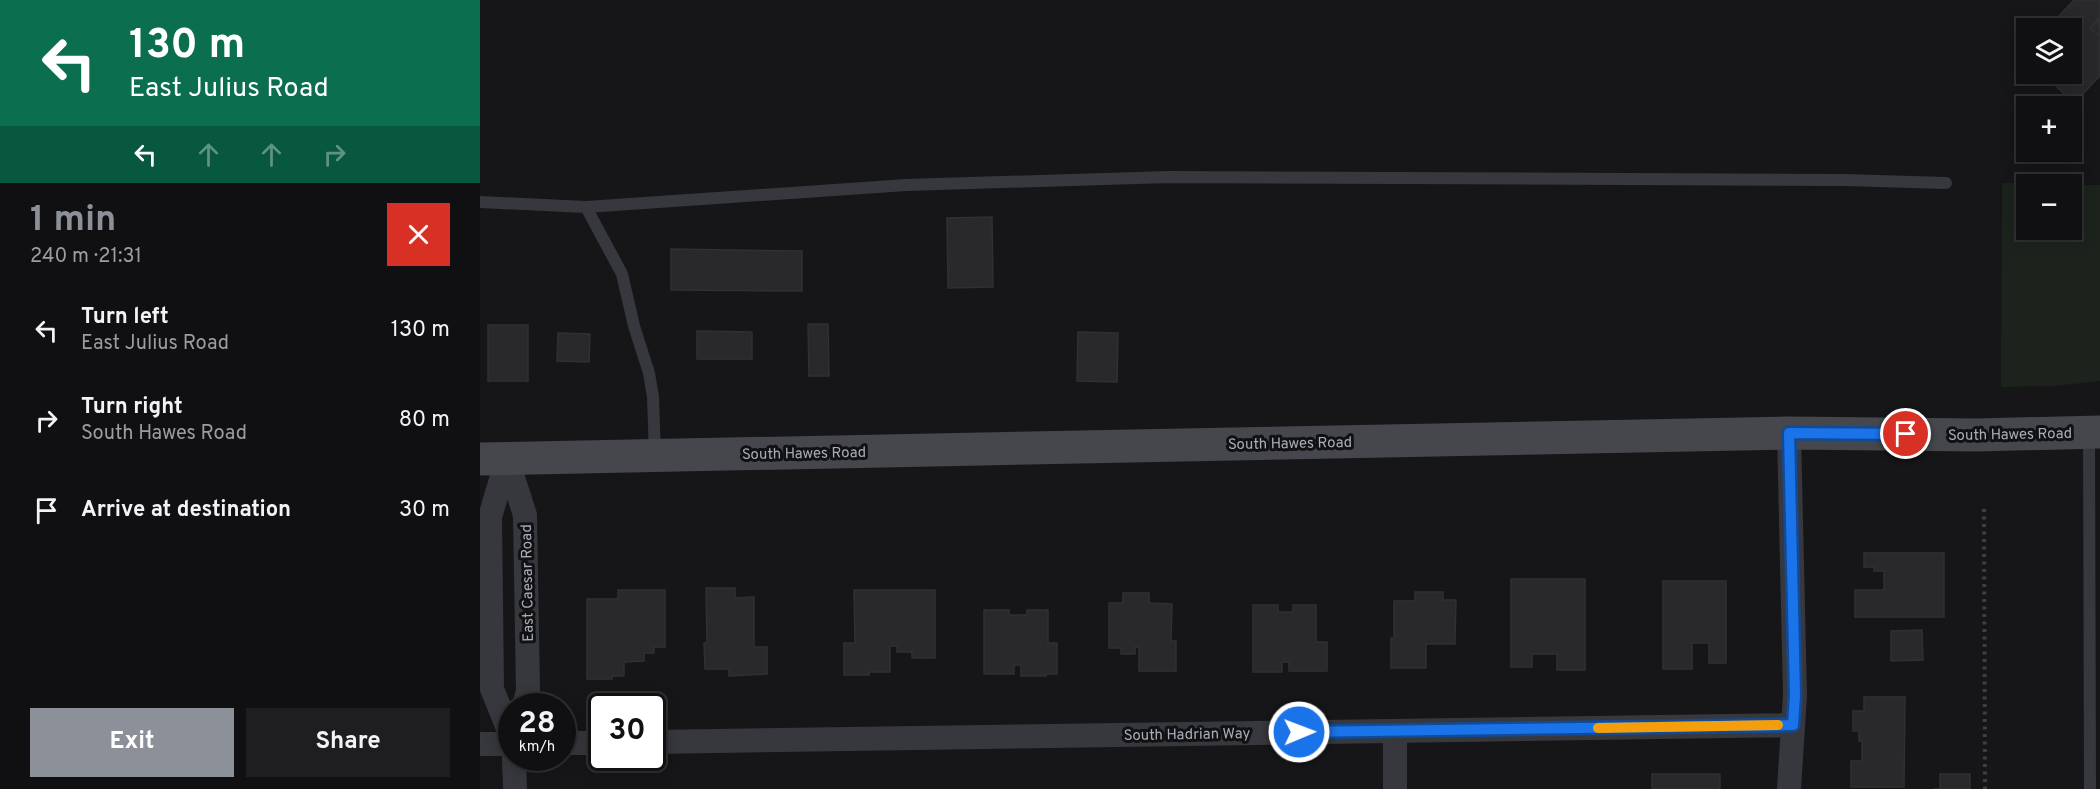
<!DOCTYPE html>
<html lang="en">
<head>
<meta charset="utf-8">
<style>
	:root { --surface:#101012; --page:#1e1e20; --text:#f1f3f6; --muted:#9c9d9f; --line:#303032; --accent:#8c9099 }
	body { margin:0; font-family:Overpass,sans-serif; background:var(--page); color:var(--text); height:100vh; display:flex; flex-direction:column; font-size:22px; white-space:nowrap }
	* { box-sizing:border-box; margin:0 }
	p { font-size:20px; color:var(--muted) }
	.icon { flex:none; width:33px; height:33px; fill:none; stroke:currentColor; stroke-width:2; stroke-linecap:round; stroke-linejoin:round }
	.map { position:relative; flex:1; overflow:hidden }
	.panel { display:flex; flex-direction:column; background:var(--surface); width:480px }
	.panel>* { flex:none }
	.hud { background:#0b6e4f; color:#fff; overflow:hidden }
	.controls { position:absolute; left:1536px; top:18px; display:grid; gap:12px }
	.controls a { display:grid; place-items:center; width:66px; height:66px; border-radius:0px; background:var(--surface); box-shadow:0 3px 15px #0003,0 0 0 2px var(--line); font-size:30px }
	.speed { position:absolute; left:18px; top:693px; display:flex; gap:12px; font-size:30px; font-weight:700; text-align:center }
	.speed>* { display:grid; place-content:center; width:78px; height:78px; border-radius:50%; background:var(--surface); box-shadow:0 3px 15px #0003,0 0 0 2px var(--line); line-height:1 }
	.speed small { font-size:15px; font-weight:400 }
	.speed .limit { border:3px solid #111; border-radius:9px; background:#fff; color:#111 }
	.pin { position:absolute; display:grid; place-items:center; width:51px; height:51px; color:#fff; margin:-26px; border:3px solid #fff; border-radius:50%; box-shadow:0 2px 6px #0007 }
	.me { position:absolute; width:66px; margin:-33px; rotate:89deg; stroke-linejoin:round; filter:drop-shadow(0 0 4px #0008) }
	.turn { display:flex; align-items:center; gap:21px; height:126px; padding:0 30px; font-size:27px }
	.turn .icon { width:78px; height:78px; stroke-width:2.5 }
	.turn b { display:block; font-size:42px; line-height:51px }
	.lanes { display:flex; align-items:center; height:57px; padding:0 30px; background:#0003; justify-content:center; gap:30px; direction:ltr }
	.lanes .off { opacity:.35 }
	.round { display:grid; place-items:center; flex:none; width:63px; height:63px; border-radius:0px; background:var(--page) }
	.head { display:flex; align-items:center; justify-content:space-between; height:102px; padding:0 30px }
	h1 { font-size:36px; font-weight:700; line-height:45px; color:var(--accent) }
	.button { display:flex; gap:12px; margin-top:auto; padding:12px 30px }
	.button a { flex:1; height:69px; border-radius:0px; background:var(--accent); color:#fff; font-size:24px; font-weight:700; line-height:69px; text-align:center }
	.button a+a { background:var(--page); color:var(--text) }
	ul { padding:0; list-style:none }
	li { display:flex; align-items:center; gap:18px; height:90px; padding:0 30px }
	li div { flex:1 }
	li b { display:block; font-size:22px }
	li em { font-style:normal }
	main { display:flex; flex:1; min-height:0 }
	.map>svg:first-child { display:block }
</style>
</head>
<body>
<main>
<section class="panel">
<div class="hud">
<div class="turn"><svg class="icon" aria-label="left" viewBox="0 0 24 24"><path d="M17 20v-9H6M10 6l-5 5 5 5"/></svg><div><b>130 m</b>East Julius Road</div></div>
<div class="lanes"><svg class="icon" aria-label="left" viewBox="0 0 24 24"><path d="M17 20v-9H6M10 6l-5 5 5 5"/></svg><svg class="icon off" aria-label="ahead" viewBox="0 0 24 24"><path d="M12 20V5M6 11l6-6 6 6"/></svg><svg class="icon off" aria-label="ahead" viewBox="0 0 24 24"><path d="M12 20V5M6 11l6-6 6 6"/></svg><svg class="icon off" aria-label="right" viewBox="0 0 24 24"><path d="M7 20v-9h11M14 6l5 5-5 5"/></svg></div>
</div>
<div class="head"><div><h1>1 min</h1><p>240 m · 21:31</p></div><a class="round" style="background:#d93025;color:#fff"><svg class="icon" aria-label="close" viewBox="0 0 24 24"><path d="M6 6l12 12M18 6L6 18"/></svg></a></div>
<ul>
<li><svg class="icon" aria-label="left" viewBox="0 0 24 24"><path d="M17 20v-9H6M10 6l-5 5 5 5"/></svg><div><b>Turn left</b><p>East Julius Road</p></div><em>130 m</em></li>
<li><svg class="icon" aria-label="right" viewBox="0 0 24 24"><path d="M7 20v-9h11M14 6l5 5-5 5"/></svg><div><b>Turn right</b><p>South Hawes Road</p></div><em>80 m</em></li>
<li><svg class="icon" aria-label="arrive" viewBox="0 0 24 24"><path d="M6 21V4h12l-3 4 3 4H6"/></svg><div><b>Arrive at destination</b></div><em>30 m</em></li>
</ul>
<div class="button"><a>Exit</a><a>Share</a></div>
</section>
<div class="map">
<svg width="1620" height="789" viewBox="0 0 1620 789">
	<rect width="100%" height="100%" fill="#161618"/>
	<path fill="#1c231d" d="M 1522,183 L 1591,184 L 1546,184 L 1546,230 L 1592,230 L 1592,185 L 1620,185 L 1620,381 L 1573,386 L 1521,387 Z"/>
	<path fill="#29292c" stroke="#303034" stroke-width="1.5" d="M 1594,0 L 1620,0 L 1620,19 L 1610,28 L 1619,35 L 1620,33 L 1620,76 L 1594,103 L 1563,74 L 1592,74 L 1592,28 L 1568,28 Z
		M 1619,18 L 1620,33 L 1619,35 L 1610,28 Z
		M 512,217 L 513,287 L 468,288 L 467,218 Z
		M 191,249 L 322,251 L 322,291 L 191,290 Z
		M 328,324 L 348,324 L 349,376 L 329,376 Z
		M 8,325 L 48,325 L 48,381 L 8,381 Z
		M 217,331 L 272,332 L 272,359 L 217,359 Z
		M 598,332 L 638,333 L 637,382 L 597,381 Z
		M 78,333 L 110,334 L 109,362 L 77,361 Z
		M 1384,553 L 1464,553 L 1464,617 L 1375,617 L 1375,590 L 1404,590 L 1404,571 L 1394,571 L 1394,567 L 1384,567 Z
		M 1031,579 L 1105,579 L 1105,670 L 1077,670 L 1077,654 L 1052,654 L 1052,667 L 1031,667 Z
		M 1183,581 L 1246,581 L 1246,663 L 1229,663 L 1229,643 L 1212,643 L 1212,669 L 1183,669 Z
		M 226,588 L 255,588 L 255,598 L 274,597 L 274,647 L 287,647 L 287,674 L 249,676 L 249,669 L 225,669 L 224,643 L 227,643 Z
		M 138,590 L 185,590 L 185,647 L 174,647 L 174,653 L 164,653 L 164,661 L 144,662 L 144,676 L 132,676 L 132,679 L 107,679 L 107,599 L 138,599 Z
		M 374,590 L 455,590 L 455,658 L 432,658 L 432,652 L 417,652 L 417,646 L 410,646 L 410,672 L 389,672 L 389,675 L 364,675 L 364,643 L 375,643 Z
		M 935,592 L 963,592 L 963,600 L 976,600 L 975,644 L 946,644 L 946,668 L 911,668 L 911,638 L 914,638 L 914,601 L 935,601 Z
		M 643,593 L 669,593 L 669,603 L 692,604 L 691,641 L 696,641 L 696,671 L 659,671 L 659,647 L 655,647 L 655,654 L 641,654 L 641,648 L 629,648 L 629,603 L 643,603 Z
		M 773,605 L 798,605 L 798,612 L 813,612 L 813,605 L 836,605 L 836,642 L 847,642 L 847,671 L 809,671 L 809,662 L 802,662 L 802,672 L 773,672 Z
		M 504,610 L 529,610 L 529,615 L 547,615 L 547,610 L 568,610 L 568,643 L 577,643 L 577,674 L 566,674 L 566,676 L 541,676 L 541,665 L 534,665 L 534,674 L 504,674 Z
		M 1442,630 L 1443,660 L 1411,661 L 1411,631 Z
		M 1384,697 L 1425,697 L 1424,787 L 1371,787 L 1371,761 L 1382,761 L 1382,741 L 1379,741 L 1379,731 L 1373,731 L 1373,711 L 1384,711 Z
		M 1172,774 L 1240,774 L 1240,789 L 1172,789 Z
		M 1460,774 L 1490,774 L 1490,789 L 1453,789 L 1460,789 Z"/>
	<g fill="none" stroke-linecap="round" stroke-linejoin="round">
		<path stroke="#3d3f44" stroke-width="4" stroke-dasharray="3 4.5" stroke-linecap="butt" d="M 1504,509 L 1505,789"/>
		<path stroke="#37383d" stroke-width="12" d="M 0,202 L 106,207 L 142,274 L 154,326 L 169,373 L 173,397 L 175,455
			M 106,207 L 426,185 L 689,177 L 1364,180 L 1466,183
			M 1609,433 L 1610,789"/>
		<path stroke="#37383d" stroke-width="24" d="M 27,459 L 10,517 L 12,689 L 32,738
			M 27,459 L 45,515 L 48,691 L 44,706
			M 172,742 L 1313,725
			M 82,743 L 122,743
			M 0,744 L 32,744
			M 34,758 L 35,789
			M 915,789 L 915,731
			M 1309,789 L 1315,695 L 1309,433"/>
		<path stroke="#45474d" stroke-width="33" d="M 0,459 L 1309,433 L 1497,435 L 1620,432"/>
	</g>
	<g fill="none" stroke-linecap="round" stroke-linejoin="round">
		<defs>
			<path id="route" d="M 819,732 L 1313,725 L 1315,695 L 1309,433 L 1426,434"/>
		</defs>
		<use href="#route" stroke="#114b97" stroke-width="15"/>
		<use href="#route" stroke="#1a73e8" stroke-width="10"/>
		<path stroke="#f59e0b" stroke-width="10" d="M 1118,728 L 1298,725"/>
	</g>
	<g text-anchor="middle" stroke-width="6" stroke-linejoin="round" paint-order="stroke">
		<g font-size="15" fill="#a8adb8" stroke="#111113">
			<text transform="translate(1530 434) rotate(-1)" y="5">South Hawes Road</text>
			<text transform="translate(810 443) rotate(-1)" y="5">South Hawes Road</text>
			<text transform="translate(324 453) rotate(-1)" y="5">South Hawes Road</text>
			<text transform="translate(47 583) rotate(-91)" y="5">East Caesar Road</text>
			<text transform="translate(707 734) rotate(-1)" y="5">South Hadrian Way</text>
		</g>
	</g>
</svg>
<div class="controls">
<a><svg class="icon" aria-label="layers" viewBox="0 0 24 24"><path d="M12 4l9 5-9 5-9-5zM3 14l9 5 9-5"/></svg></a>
<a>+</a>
<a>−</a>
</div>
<div class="speed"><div>28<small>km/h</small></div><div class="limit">30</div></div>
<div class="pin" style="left:1426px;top:434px;background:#d93025"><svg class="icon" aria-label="arrive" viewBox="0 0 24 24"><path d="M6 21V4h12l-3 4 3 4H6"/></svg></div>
<svg class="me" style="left:819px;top:732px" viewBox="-20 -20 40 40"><circle r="17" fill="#1a73e8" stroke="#fff" stroke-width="3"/><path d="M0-11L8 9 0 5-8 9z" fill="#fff"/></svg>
</div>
</main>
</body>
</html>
